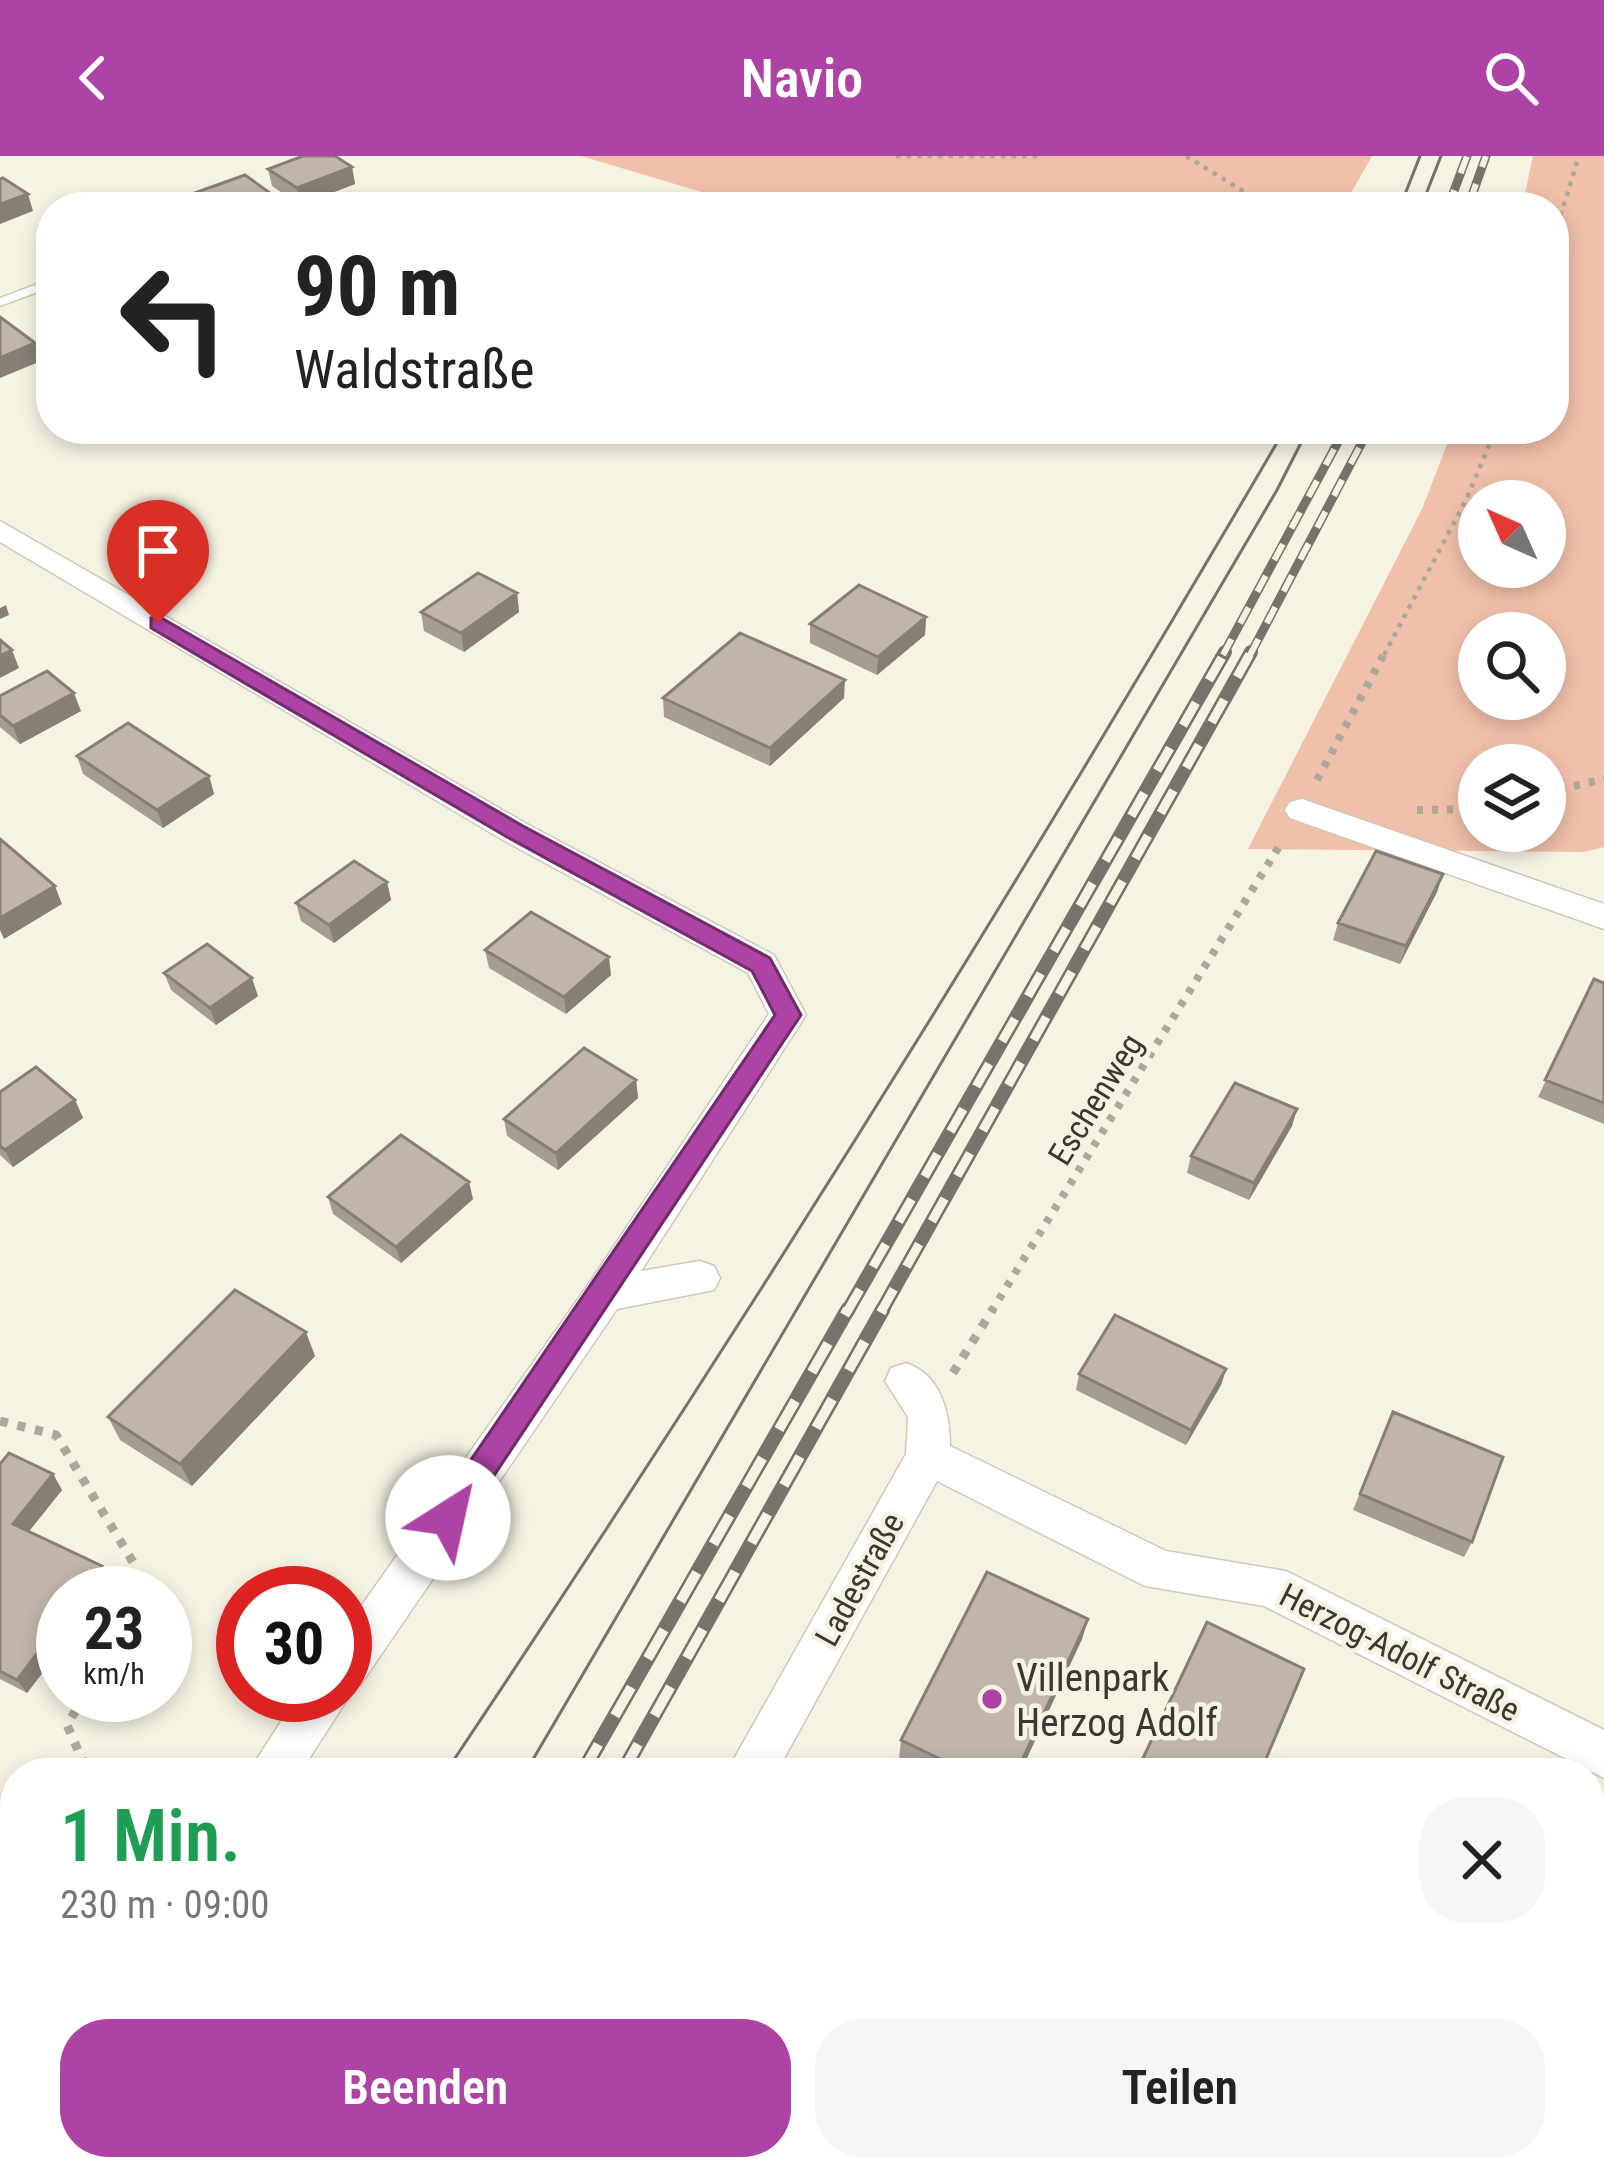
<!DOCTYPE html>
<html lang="de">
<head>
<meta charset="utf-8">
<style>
	:root { --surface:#fff; --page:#f6f6f6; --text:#222; --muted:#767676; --accent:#ad43a4 }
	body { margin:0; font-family:"Roboto Condensed",sans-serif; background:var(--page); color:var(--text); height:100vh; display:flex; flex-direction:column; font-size:45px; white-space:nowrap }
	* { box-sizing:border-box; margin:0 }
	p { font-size:39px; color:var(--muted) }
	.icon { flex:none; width:66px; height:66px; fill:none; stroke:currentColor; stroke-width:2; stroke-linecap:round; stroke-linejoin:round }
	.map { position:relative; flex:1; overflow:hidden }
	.side { position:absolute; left:0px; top:1602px; width:1605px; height:423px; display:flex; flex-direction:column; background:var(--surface); border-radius:48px 48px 0 0; box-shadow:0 6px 18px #0003 }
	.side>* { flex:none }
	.banner { position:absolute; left:36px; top:36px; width:1533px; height:252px; border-radius:48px; box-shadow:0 6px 18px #0003; background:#fff; color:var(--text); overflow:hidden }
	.needle { width:78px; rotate:315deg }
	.fabs { position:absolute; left:1458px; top:324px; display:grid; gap:24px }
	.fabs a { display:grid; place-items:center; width:108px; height:108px; border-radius:50%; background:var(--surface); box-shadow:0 6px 18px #0003; font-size:60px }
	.speed { position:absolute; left:36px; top:1410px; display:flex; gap:24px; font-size:60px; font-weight:700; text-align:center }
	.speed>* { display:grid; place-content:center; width:156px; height:156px; border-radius:50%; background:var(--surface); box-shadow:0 6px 18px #0003; line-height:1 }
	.speed small { font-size:30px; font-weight:400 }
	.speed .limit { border:18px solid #d22; background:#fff; color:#111 }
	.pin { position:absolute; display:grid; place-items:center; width:102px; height:102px; color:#fff; margin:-123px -51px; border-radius:50% 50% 50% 0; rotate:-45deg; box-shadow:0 0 12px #0007 }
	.pin .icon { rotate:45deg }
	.me { position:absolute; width:132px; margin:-66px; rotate:35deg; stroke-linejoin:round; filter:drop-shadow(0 0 9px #0008) }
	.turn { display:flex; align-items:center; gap:42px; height:252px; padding:0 60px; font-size:54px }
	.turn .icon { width:156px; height:156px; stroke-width:2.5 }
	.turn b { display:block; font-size:84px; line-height:102px }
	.round { display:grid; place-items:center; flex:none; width:126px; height:126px; border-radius:48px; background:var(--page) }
	.summary { display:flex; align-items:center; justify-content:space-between; height:204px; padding:0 60px }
	h1 { font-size:72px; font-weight:600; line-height:90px; color:#1e9e55 }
	.primary-button { display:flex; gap:24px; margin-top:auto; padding:24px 60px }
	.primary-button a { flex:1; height:138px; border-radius:48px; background:var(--accent); color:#fff; font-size:48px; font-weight:600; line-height:138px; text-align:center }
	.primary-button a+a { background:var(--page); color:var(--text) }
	header { display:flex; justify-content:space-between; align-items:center; height:156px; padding:0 60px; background:var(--accent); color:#fff; font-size:54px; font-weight:600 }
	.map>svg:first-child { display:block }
</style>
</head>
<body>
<header><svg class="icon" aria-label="back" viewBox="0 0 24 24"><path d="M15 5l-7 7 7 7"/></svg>Navio<svg class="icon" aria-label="search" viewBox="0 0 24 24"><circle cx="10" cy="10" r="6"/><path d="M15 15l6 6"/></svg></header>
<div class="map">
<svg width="1604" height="2024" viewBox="0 0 1604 2024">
	<rect width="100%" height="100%" fill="#f7f3e3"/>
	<path fill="#f1c0aa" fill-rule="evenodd" d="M 581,0 L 1372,0 L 1343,51 L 752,51 Z
		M 1533,0 L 1604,0 L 1604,691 L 1584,696 L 1248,693 L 1422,353 L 1453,273 L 1554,273 L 1554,51 L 1522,51 ZM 1479,345 L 1545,345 L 1545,411 L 1479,411 ZM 1479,477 L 1545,477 L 1545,543 L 1479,543 ZM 1479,609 L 1545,609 L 1545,675 L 1479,675 Z"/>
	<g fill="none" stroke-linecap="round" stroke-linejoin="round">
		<defs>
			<path id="service" d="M 51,123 L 51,131 L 0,150 L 0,142 Z"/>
			<path id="minor" d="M 0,365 L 527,668 L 774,799 L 806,859 L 641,1115 L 700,1105 L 714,1110 L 720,1122 L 714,1134 L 617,1153 L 361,1528 L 347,1533 L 350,1539 L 300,1617 L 248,1617 L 298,1539 L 345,1539 L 345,1473 L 590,1126 L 769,858 L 748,817 L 503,684 L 0,386 Z
				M 1302,643 L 1604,748 L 1604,773 L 1290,662 L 1285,654 L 1290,646 Z
				M 906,1207 C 941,1219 950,1256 950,1290 L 1166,1395 L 1286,1415 L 1604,1574 L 1604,1622 L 1264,1450 L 1145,1430 L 937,1325 L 776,1617 L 726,1617 L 906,1298 L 908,1261 L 885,1225 L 891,1212 Z
				M 15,1976 L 15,2010 L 39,2010 L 33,2024 L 0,2024 L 0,1982 Z
				M 508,2010 L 563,2010 L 557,2024 L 502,2024 Z
				M 711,2010 L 777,2010 L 783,2024 L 717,2024 Z"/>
		</defs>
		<use href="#service" stroke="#cec9ba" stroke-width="3"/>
		<use href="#minor" stroke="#cec9ba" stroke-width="3"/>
		<path stroke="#aba89c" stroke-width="4.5" stroke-dasharray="4.5 6" stroke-linecap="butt" d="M 896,0 L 1041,0
			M 1186,0 L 1269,51
			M 1554,80 L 1579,0
			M 1384,499 L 1466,344 L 1496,273"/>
		<path stroke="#aba89c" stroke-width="8" stroke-dasharray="6 9" stroke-linecap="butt" d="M 1317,624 L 1385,496
			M 1545,637 L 1604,623
			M 1417,654 L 1479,653
			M 991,1156 L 1283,684"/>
		<path stroke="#aba89c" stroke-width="9" stroke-dasharray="8 10" stroke-linecap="butt" d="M 953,1217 L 993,1153
			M 0,1265 L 56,1279 L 136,1411 L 128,1437
			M 85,1539 L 67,1569 L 88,1617"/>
		<use href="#service" fill="#fff" fill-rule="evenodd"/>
		<use href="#minor" fill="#fff" fill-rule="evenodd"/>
		<path stroke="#76736a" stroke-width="3" d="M 1400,51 L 1420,0
			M 1421,51 L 1441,0
			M 445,1617 C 739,1178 1019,729 1285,273
			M 525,1617 L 1277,334 L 1308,273
			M 179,2024 L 188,2010
			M 289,2024 L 297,2010"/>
		<defs>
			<path id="rail-far2" d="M 1470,45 L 1486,0
				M 1448,51 L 1467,0
				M 1223,499 L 1345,273
				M 1250,499 L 1369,273"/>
			<path id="rail-far1" d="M 847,1156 L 1225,496
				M 881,1156 L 1251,496"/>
			<path id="rail" d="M 582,1617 L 848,1153
				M 622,1617 L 883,1153
				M 355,2024 L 362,2010
				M 400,2024 L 407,2010"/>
		</defs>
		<use href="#rail-far2" stroke="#76736a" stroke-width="9"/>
		<use href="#rail-far1" stroke="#76736a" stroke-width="14"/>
		<use href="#rail" stroke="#76736a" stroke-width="15"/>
		<use href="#rail-far2" stroke="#f7f3e3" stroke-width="6" stroke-dasharray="18" stroke-linecap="butt"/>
		<use href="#rail-far1" stroke="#f7f3e3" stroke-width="9" stroke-dasharray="26" stroke-linecap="butt"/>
		<use href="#rail" stroke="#f7f3e3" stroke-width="10" stroke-dasharray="33" stroke-linecap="butt"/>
	</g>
	<path fill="#a69c91" d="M 352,11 L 355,28 L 300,49 L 272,30 L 268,13 Z
		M 189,39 L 274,40 L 277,51 L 192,51 Z
		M 517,437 L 519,456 L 464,496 L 424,475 L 421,456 Z
		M 926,461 L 925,479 L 877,519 L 810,487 L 810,468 Z
		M 0,540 L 81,555 L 20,588 L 0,571 Z
		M 663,542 L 844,542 L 770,610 L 664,561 Z
		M 77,600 L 209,620 L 214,638 L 163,672 L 83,618 Z
		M 1443,718 L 1437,736 L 1400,808 L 1333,784 L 1338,767 Z
		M 387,726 L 391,744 L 334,787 L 301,765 L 296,747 Z
		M 485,794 L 611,819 L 566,858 L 489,812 Z
		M 164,817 L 258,840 L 216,869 L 171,834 Z
		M 1594,823 L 1604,827 L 1604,968 L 1538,941 Z
		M 636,924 L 638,942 L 558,1014 L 507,980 L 504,963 Z
		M 0,936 L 75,944 L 83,962 L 13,1011 L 0,999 Z
		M 1292,970 L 1249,1044 L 1187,1017 L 1191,1000 Z
		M 328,1041 L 473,1043 L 401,1107 L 333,1058 Z
		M 315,1200 L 192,1330 L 120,1284 L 108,1261 Z
		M 1226,1213 L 1221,1229 L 1186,1289 L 1076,1234 L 1079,1218 Z
		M 1393,1256 L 1472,1386 L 1464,1401 L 1353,1354 Z
		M 0,1308 L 53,1318 L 62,1334 L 29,1375 L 102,1410 L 111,1425 L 63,1437 L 63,1490 L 27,1537 L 0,1523 Z
		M 1088,1463 L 1082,1483 L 1020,1617 L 928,1617 L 899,1603 L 901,1584 Z
		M 956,2010 L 1082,2010 L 1076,2024 L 980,2024 Z"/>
	<path fill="#877f76" d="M 352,11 L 355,28 L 300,49 L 297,32 Z
		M 28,38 L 33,55 L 0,68 L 0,48 Z
		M 274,40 L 277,51 L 244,51 Z
		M 35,187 L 41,205 L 0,222 L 0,202 Z
		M 517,437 L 519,456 L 464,496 L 461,477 Z
		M 6,449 L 9,459 L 0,463 L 0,452 Z
		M 926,461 L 925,479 L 877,519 L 878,501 Z
		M 12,494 L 19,512 L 0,522 L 0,500 Z
		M 845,524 L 844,542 L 770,610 L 770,592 Z
		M 74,537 L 81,555 L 20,588 L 13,570 Z
		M 209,620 L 214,638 L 163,672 L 157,654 Z
		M 1443,718 L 1437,736 L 1400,808 L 1406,790 Z
		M 387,726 L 391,744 L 334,787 L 329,769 Z
		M 55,730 L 62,748 L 4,783 L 0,774 L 0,762 Z
		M 609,801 L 611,819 L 566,858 L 564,841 Z
		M 252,822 L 258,840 L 216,869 L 210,852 Z
		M 636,924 L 638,942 L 558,1014 L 556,997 Z
		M 75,944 L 83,962 L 13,1011 L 5,994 Z
		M 1297,953 L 1292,970 L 1249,1044 L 1254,1027 Z
		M 469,1026 L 473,1043 L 401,1107 L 396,1091 Z
		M 306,1176 L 315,1200 L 192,1330 L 180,1308 Z
		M 1226,1213 L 1221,1229 L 1186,1289 L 1191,1274 Z
		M 53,1318 L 62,1334 L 23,1383 L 13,1368 Z
		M 102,1410 L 111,1425 L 102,1437 L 82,1437 Z
		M 63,1463 L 63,1490 L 27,1537 L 17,1524 Z
		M 1088,1463 L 1082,1483 L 1020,1617 L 1016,1617 Z"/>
	<path fill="#c1b5a9" stroke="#877f76" stroke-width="3" d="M 303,0 L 335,0 L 352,11 L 297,32 L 268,13 Z
		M 245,19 L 274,40 L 244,51 L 206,51 L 189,39 Z
		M 3,22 L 28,38 L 0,48 L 0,23 Z
		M 0,161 L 35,187 L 0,202 Z
		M 478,417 L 517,437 L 461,477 L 421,456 Z
		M 859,429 L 926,461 L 878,501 L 810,468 Z
		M 740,477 L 845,524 L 770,592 L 663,542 Z
		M 0,484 L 12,494 L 0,500 Z
		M 47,515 L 74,537 L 13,570 L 0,559 L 0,540 Z
		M 128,567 L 209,620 L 157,654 L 77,600 Z
		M 0,683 L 55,730 L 0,762 Z
		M 1376,695 L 1443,718 L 1406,790 L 1338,767 Z
		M 354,705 L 387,726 L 329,769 L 296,747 Z
		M 531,756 L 609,801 L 564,841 L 485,794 Z
		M 207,788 L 252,822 L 210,852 L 164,817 Z
		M 1594,823 L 1604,827 L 1604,947 L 1545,924 Z
		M 584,892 L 636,924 L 556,997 L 504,963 Z
		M 36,911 L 75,944 L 5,994 L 0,990 L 0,936 Z
		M 1235,927 L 1297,953 L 1254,1027 L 1191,1000 Z
		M 401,979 L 469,1026 L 396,1091 L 328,1041 Z
		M 235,1134 L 306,1176 L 180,1308 L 108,1261 Z
		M 1115,1159 L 1226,1213 L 1191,1274 L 1079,1218 Z
		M 1393,1256 L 1503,1301 L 1472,1386 L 1360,1338 Z
		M 9,1297 L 53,1318 L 13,1368 L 102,1410 L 82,1437 L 63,1437 L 63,1463 L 17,1524 L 0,1515 L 0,1308 Z
		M 987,1416 L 1088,1463 L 1016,1617 L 969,1617 L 901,1584 Z
		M 1207,1466 L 1304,1513 L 1260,1617 L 1136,1617 Z
		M 1590,1768 L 1604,1776 L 1604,1870 L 1590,1909 Z
		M 973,2010 L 1082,2010 L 1076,2024 L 997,2024 Z
		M 1214,2010 L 1370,2010 L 1389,2022 L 1388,2024 L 1208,2024 Z"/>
	<path fill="#ad43a4" stroke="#702c6b" stroke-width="3" d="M 158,460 L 523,670 L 770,802 L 801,859 L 459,1372 L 448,1376 L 438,1372 L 433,1362 L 438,1352 L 775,859 L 752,815 L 507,681 L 151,472 L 151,462 Z"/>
	<circle fill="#ad43a4" stroke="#f7f3e3" stroke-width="4.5" cx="992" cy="1543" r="12"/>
	<g text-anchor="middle" stroke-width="9" stroke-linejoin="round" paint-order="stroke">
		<g font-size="33" fill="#3a3832" stroke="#f7f3e3">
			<text transform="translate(1095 943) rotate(-58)" y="12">Eschenweg</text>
			<text transform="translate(859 1423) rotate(-61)" y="12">Ladestraße</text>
			<text transform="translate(1400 1496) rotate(27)" y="12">Herzog-Adolf Straße</text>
		</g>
		<g font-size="39" fill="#3a3832" stroke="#f7f3e3" text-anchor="start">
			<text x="1016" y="1535">Villenpark<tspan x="1016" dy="45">Herzog Adolf</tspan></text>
		</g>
	</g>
</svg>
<div class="fabs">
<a><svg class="needle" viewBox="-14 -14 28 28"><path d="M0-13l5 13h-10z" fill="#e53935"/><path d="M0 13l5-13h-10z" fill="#767676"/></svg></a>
<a><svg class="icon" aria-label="search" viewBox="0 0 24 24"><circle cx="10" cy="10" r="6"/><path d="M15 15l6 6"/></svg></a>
<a><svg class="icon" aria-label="layers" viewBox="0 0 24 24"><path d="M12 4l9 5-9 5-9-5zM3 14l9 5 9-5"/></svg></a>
</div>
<div class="speed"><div>23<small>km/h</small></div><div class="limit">30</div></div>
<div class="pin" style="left:158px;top:467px;background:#d93025"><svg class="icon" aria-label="arrive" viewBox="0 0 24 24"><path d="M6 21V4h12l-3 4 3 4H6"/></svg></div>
<svg class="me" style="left:448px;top:1362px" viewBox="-20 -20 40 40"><circle r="19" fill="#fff"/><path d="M0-13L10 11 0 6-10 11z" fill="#ad43a4"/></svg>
<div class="banner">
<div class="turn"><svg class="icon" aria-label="left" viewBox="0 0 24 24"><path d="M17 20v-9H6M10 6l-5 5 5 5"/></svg><div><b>90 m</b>Waldstraße</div></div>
</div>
<section class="side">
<div class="summary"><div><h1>1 Min.</h1><p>230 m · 09:00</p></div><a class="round"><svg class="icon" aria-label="close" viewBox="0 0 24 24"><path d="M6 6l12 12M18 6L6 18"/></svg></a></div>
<div class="primary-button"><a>Beenden</a><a>Teilen</a></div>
</section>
</div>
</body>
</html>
